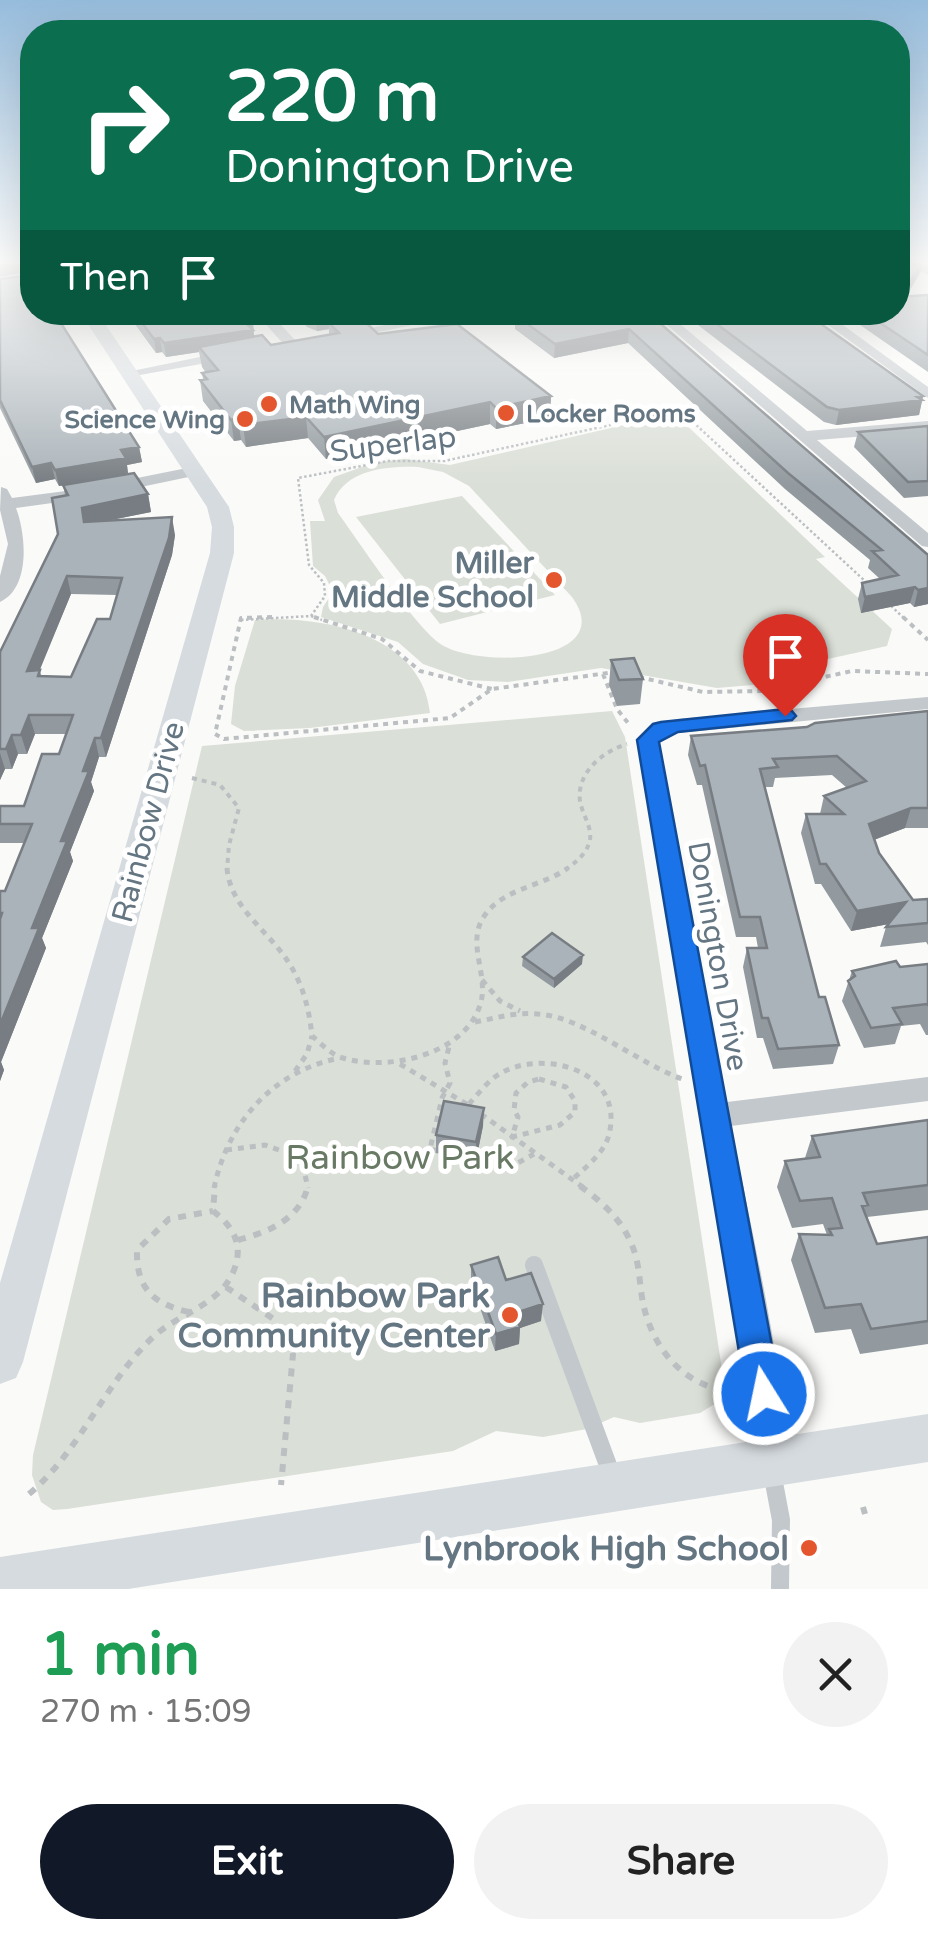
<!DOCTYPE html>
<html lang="en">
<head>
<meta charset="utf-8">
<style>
	:root { --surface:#fff; --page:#f2f2f2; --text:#222; --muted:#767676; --accent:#111827 }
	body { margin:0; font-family:"Varela Round",sans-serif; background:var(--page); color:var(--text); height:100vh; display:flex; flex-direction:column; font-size:38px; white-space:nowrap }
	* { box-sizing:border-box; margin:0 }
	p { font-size:32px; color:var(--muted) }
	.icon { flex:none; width:55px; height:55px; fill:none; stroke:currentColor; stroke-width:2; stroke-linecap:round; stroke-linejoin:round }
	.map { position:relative; height:1589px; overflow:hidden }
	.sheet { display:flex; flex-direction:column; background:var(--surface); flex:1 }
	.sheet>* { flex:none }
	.banner { position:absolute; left:20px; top:20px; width:890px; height:305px; border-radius:40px; box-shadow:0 10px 40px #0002; background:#0b6e4f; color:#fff; overflow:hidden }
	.pin { position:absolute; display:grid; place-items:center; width:85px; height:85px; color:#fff; margin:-102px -42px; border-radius:50% 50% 50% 0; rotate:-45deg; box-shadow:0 0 10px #0007 }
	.pin .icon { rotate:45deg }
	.me { position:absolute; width:110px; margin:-55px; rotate:350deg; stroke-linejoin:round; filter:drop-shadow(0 0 8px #0008) }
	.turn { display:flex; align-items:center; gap:35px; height:210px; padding:0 40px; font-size:45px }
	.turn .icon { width:130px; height:130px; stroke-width:2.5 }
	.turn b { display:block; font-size:70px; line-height:85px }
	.then { display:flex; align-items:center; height:95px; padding:0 40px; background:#0003; gap:20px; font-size:38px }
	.round { display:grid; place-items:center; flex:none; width:105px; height:105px; border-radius:52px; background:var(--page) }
	.head { display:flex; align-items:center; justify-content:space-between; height:170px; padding:0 40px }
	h1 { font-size:60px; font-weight:700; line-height:75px; color:#1e9e55 }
	.button { display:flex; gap:20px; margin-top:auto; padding:20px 40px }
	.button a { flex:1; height:115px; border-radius:60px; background:var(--accent); color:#fff; font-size:40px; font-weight:700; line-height:115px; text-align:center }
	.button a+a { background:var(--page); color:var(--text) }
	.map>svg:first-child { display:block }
</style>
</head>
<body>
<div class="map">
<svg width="928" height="1589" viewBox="0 0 928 1589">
	<rect width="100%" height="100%" fill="#fafaf8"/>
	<path fill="#dadfd7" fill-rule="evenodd" d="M 667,415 L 677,416 L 825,557 L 816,559 L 892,629 L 887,646 L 760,674 L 752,671 L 764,684 L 717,688 L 601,668 L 508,682 L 468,680 L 423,664 L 398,642 L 321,617 L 323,607 L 333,592 L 325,576 L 313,566 L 310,521 L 325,521 L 318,500 L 334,477 L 373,463 L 405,459 L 450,465 ZM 418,467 L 443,472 L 469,486 L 572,597 C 619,662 482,669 442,645 C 416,629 360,543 338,513 L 334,500 C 347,469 389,466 418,467 Z
		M 462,496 L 555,595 L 440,624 L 356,517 Z
		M 255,620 C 319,615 422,633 430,713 L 310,728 L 244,731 L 231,724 L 235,686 Z
		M 612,711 L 625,737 L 723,1376 L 718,1402 L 700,1413 L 640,1423 L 614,1417 L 587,1429 L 543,1437 L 496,1431 L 453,1451 L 67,1509 L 53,1510 L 41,1502 L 32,1475 L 33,1455 L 202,746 Z"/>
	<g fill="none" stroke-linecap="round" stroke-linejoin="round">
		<path stroke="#bbbfc2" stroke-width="2.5" stroke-dasharray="2.5 2.5" stroke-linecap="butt" d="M 891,606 L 906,620
			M 311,616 L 322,620
			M 241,620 L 311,616 L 325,596 L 324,583 L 309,565 L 298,478 L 388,461 L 444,461 L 680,410 L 866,582"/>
		<path stroke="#bbbfc2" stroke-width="4" stroke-dasharray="5 5" stroke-linecap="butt" d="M 272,617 L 241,618 L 215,734 L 224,739 L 450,718 L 492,689 L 615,672
			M 314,617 L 382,639 L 420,671 L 492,689
			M 903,617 L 928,640
			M 603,674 L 617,709 L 628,723
			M 639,677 L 703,692 L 760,691 L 852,671 L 928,674
			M 192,778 L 220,785 L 239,808 L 229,845 L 227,870
			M 565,870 C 575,863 587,854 590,840 C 592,826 582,814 580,801 C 576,773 603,751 627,744"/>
		<path stroke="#bbbfc2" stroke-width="5" stroke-dasharray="6 6" stroke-linecap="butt" d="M 227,868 C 230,907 267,930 287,960 C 303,984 309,1008 312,1036 C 322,1044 331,1055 343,1058 C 390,1072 467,1054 481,1002 C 488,974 467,944 483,918 C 501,888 542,887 568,868
			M 482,980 L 500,1001 L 520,1011
			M 475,1022 C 496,1018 516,1012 538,1014 C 583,1017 636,1062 682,1079
			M 400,1064 L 473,1108
			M 295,1071 L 307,1054 L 312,1036
			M 539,1079 L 566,1087 L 575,1101 L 575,1112 L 560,1125 L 512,1137 L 518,1117 L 514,1110 L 516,1093 L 528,1082 Z
			M 469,1104 C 479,1093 490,1078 503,1072 C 545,1050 621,1070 610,1130 C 607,1151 588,1165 573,1179
			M 481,1114 L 584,1188
			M 226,1150 L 265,1145 L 301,1158 L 308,1188
			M 438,1151 L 430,1149 L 442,1098 L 450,1083 L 445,1063 L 450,1043
			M 472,1157 L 514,1165 L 534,1154
			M 214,1188 C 228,1122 273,1071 340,1058"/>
		<path stroke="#bbbfc2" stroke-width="6" stroke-dasharray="8 8" stroke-linecap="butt" d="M 580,1186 C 601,1201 621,1219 631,1243 C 640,1262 639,1283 643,1303 C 652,1347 683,1386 729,1391
			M 238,1240 C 269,1232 300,1219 308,1186
			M 226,1287 L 275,1320 L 293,1354 L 281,1485
			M 189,1312 C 153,1304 136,1288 137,1250 L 169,1219 L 213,1211
			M 29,1494 C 81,1450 104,1384 152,1338 C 178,1313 220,1306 234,1270 C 244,1245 233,1226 213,1211 L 215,1186
			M 863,1507 L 865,1514"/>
		<path stroke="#c3c8cc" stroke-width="18" d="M 534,1265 L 612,1476
			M 772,1472 L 781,1520 L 780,1587"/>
		<path fill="#c3c8cc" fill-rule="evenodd" d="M 255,312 L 269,312 L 296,341 L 296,347 L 286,347 Z
			M 445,312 L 475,312 L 345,339 L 338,335 Z
			M 652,312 L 666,312 L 807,431 L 928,421 L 928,431 L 817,440 L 928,533 L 928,547 L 922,546 Z
			M 833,312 L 854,312 L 836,320 L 928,387 L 928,398 L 820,319 Z
			M 229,351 L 234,352 L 234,358 L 129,377 L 122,373 Z
			M 197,466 L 203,468 L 203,474 L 112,493 L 104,488 L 112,483 Z
			M 1,487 L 7,489 L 12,498 L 81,489 L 89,494 L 81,499 L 16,508 C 26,534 31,588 0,602 L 0,576 L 8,544 L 0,510 Z
			M 928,697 L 928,709 L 678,733 L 668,734 L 659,742 L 727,1102 L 928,1077 L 928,1101 L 731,1126 C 742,1187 800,1434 783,1477 L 770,1482 L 757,1477 L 752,1464 L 747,1394 L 637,740 L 654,724 L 678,719 Z"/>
		<path fill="#d6dbdf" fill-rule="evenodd" d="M 80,312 L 97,312 L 229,507 L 234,527 L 234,553 L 23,1362 L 16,1378 L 0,1384 L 0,1283 L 210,553 L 212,527 L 207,507 Z
			M 928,1414 L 928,1462 L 128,1589 L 0,1589 L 0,1557 Z"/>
	</g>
	<path fill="#929a9f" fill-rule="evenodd" d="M 898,264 L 928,264 L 928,275 L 921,271 L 907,295 L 898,297 L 928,295 L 928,372 L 850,318 L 851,312 L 898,312 Z
		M 0,279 L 139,447 L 142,462 L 127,465 L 128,474 L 148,494 L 151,512 L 111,520 L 175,535 L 172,555 L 106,757 L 99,757 L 91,782 L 94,791 L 70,852 L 73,861 L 42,938 L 46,948 L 1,1062 L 4,1070 L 0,1081 L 0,891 L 5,891 L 24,843 L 0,843 L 0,806 L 24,806 L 59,754 L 66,734 L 35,734 L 27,754 L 18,754 L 12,769 L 5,769 L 0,780 L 0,652 L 58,534 L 65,495 L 63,485 L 85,482 L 59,486 L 55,479 L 36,483 L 0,408 ZM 71,594 L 117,595 L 110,619 L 71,677 L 42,676 L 39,670 Z
		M 126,312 L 244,312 L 253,323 L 254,336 L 271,345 L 329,335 L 329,329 L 317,331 L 307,327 L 293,312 L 404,312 L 404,315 L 366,322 L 378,334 L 551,396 L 550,418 L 496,429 L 490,424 L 326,459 L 308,438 L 246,447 L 241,440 L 234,441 L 203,401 L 200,380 L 203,379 L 202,373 L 206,373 L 202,367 L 199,352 L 166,357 L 162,352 L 156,353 Z
		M 509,312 L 647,312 L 928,555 L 928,604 L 914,607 L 910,603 L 861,613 L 858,599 L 862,583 L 880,579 L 868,568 L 870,560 L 785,489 L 628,343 L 554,358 L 515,329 L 515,317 Z
		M 681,312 L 804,312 L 923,396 L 919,415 L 836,425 L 824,422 Z
		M 928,426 L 928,496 L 904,498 L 854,447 L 858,432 Z
		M 611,660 L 643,679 L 640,704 L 617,706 L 609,685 Z
		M 928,711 L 928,828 L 905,828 L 874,840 L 879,853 L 913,900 L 928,899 L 928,945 L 926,942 L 880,947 L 886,927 L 889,924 L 851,931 L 821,884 L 815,884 L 801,833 L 806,814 L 820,814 L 824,796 L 847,788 L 832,775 L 775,778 L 773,787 L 765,787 L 819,997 L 839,1045 L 833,1064 L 773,1069 L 763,1038 L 757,1038 L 743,967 L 747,948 L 758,948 L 756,937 L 736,937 L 702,785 L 697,785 L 688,755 L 691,736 L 807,727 Z
		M 523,957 L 582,964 L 554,988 L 522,966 Z
		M 928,964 L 928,1035 L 926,1035 L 920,1024 L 901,1026 L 895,1044 L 864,1048 L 842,1001 L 852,971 Z
		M 928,1120 L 928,1210 L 867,1217 L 877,1244 L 928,1237 L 928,1344 L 860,1354 L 851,1329 L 815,1333 L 791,1260 L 799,1234 L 827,1235 L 823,1224 L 792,1228 L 777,1187 L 785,1161 L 805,1158 L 812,1136 Z
		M 483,1126 L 476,1160 L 436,1153 L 436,1135 Z
		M 471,1265 L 506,1280 L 541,1321 L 520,1328 L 519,1344 L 495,1351 L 471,1282 Z"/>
	<path fill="#777d82" d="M 0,264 L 21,264 L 22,273 L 0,277 Z
		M 921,264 L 923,264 L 921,271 L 907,295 L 898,297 L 898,284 Z
		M 343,312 L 404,312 L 404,315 L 334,328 L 329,323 L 329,329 L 317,331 L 316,317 Z
		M 253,323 L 254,336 L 199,347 L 199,352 L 166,357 L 164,343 Z
		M 629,329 L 628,343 L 554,358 L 555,344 Z
		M 160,338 L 162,352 L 156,353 L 154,339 Z
		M 551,396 L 550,418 L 496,429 L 496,408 Z
		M 923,396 L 919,415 L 836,425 L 839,410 Z
		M 490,402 L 490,424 L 326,459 L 324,437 Z
		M 306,417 L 308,438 L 246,447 L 243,425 Z
		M 238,418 L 241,440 L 234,441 L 231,420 Z
		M 139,447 L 142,462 L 127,465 L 128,474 L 59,486 L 55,470 L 121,450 Z
		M 51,463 L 55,479 L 36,483 L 32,467 Z
		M 148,494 L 151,512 L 86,525 L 88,539 L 82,508 Z
		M 172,517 L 175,535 L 172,555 L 106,757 L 101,738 Z
		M 67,576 L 71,594 L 32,689 L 27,671 Z
		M 915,587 L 910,603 L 861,613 L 865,597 Z
		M 928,588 L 928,604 L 914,607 L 918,590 Z
		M 29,715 L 35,734 L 27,754 L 21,735 Z
		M 12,735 L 18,754 L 12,769 L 6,749 Z
		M 95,738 L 99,757 L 91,782 L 94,791 L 70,852 L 73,861 L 42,938 L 46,948 L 1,1062 L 4,1070 L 0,1081 L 0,1025 Z
		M 0,753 L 5,769 L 0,780 Z
		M 911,808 L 905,828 L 863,844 L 869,824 Z
		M 906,902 L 900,922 L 851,931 L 857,911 Z
		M 583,955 L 582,964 L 554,988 L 554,979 Z
		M 484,1108 L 483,1126 L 476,1160 L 476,1142 Z
		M 543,1304 L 541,1321 L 520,1328 L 519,1344 L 495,1351 L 496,1334 L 515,1313 Z"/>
	<path fill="#aab3b9" stroke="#777d82" stroke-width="2.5" fill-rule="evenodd" d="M 898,264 L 921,264 L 910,282 L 898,284 L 898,297 L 928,295 L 928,355 L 864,312 L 898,312 Z
		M 30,275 L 32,279 L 32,312 L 54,312 L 139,447 L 121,450 L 126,458 L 55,470 L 51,463 L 32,467 L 0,400 L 0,279 Z
		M 134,312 L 244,312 L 253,323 L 247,324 L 253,330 L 164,343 L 160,338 L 154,339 Z
		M 305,312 L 343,312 L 316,317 Z
		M 524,312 L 647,312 L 928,555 L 928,588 L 918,590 L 915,587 L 865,597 L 862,583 L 898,575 L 872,551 L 882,550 L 788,473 L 629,329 L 555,344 L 515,315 Z
		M 701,312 L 804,312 L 923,396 L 917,397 L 922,400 L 839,410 L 827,407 Z
		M 360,317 L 378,334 L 457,324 L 551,396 L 496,408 L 490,402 L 324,437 L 306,417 L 243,425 L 238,418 L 231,420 L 200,380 L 207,379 L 202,373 L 218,370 L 199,347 L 262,335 L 271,345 L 339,333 L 329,323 Z
		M 928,426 L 928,481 L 908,482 L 858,432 Z
		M 134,473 L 148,494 L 82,508 L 84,522 L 172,517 L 169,538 L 101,738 L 95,738 L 83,771 L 89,771 L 61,841 L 67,841 L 32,928 L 39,928 L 0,1025 L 0,919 L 2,913 L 0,913 L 0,891 L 5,891 L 32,824 L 0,824 L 0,806 L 24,806 L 42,754 L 59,754 L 73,715 L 29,715 L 21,735 L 12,735 L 6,749 L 0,749 L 0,652 L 58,534 L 52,498 L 68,495 L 63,485 ZM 67,576 L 122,578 L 110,619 L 97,619 L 71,677 L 38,676 L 40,670 L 27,671 Z
		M 634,658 L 643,679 L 619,680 L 611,660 Z
		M 928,711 L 928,808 L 911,808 L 869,824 L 879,853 L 913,900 L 928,899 L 928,923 L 886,927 L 906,902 L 857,911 L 826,864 L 820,864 L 806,814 L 844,814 L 824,796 L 866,781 L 837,756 L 773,759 L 778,767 L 760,769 L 819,997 L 825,997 L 839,1045 L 778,1049 L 768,1018 L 762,1018 L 747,948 L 767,948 L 760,917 L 740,917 L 705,765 L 700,766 L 691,736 L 807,727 L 815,723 Z
		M 552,933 L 583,955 L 554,979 L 523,957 Z
		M 896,961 L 900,967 L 928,964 L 928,1005 L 927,1004 L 893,1008 L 902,1024 L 871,1028 L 848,981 L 855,976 L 852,971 Z
		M 444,1101 L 484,1108 L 476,1142 L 436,1135 Z
		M 928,1120 L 928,1185 L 863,1193 L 868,1205 L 862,1206 L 877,1244 L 928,1237 L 928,1321 L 871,1329 L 861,1304 L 825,1308 L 799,1234 L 832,1235 L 829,1229 L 842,1228 L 832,1198 L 800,1201 L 785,1161 L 820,1157 L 812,1136 Z
		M 498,1257 L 506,1280 L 531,1273 L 543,1304 L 515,1313 L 520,1327 L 496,1334 L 471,1265 Z"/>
	<linearGradient id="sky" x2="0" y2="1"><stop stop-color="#96bcdc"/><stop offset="0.54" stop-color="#fdfdfc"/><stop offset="1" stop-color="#fdfdfc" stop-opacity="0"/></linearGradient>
	<rect width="928" height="486" fill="url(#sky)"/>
	<path fill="#1a73e8" stroke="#114b97" stroke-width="2.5" d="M 785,709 L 792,711 L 796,716 L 792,720 L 678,732 L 659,742 L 781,1394 L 776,1406 L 764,1411 L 751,1406 L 746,1394 L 637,740 L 653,724 L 661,722 Z"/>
	<g fill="#e4572e" stroke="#fff" stroke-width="4">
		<circle cx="269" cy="404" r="10"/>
		<circle cx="506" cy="413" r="10"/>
		<circle cx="245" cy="419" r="10"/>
		<circle cx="554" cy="580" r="10"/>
		<circle cx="510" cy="1315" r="10"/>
		<circle cx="809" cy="1548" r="10"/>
	</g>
	<g text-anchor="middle" stroke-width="10" stroke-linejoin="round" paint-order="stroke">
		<g font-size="25" font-weight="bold" fill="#657683" stroke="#fff" text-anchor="start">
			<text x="289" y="413">Math Wing</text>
			<text x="526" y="422">Locker Rooms</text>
			<text x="225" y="428" text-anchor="end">Science Wing</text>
		</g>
		<g font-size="30" fill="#657683" stroke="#fff">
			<text transform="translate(393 444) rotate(-7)" y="10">Superlap</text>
			<text transform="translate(148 822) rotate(-75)" y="10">Rainbow Drive</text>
			<text transform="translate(718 956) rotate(80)" y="10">Donington Drive</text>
		</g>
		<g font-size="30" font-weight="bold" fill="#657683" stroke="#fff" text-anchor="end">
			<text x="534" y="573">Miller<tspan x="534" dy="34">Middle School</tspan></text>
		</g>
		<g font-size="35" fill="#687a64" stroke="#fff">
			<text x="400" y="1169">Rainbow Park</text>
		</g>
		<g font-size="35" font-weight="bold" fill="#657683" stroke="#fff" text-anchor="end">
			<text x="490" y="1307">Rainbow Park<tspan x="490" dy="40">Community Center</tspan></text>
			<text x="789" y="1560">Lynbrook High School</text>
		</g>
	</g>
</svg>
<div class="pin" style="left:785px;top:716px;background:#d93025"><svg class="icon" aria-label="arrive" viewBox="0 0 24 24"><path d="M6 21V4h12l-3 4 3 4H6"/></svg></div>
<svg class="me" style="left:764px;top:1394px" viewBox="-20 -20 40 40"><circle r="17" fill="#1a73e8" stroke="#fff" stroke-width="3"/><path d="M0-11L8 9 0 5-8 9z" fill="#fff"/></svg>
<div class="banner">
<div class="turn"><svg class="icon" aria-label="right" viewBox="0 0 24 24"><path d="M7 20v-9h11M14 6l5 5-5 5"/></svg><div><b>220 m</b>Donington Drive</div></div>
<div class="then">Then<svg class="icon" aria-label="arrive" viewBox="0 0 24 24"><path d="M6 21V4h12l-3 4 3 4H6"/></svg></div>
</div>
</div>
<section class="sheet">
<div class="head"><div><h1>1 min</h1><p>270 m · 15:09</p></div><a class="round"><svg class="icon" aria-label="close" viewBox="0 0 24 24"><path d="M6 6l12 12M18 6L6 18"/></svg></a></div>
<div class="button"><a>Exit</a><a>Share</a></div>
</section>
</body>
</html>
